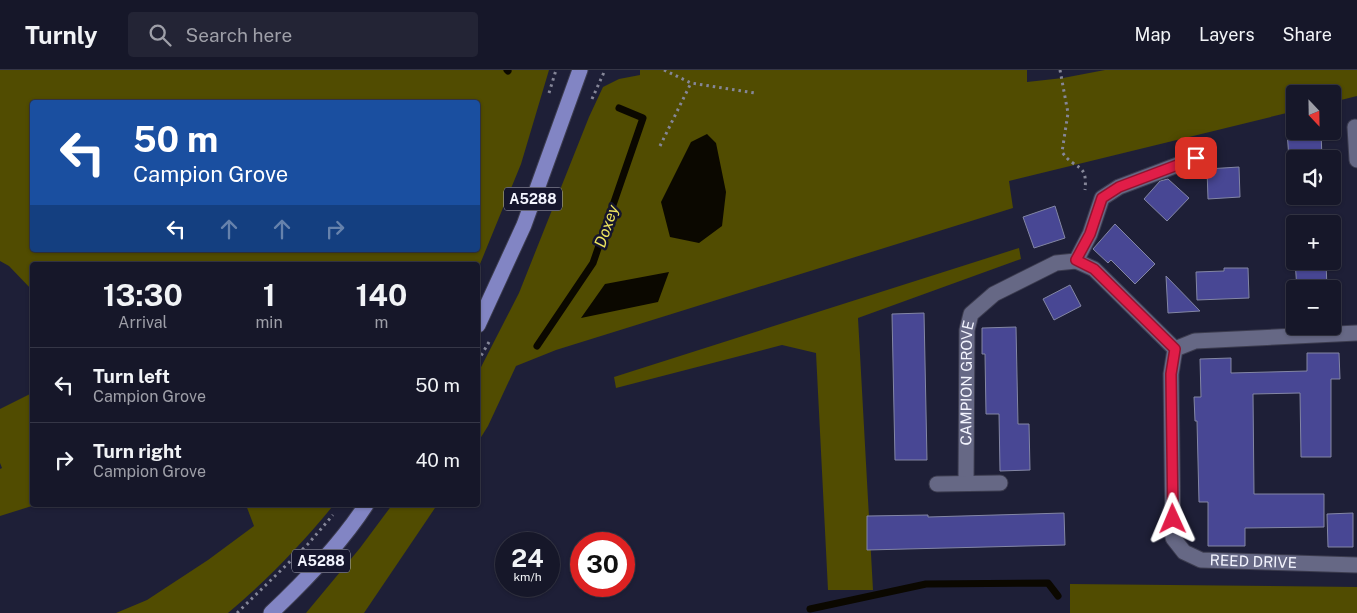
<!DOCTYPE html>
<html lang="en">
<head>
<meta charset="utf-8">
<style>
	:root { --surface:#161729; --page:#232435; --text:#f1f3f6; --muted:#9e9fa8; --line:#353646 }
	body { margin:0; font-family:"Public Sans",sans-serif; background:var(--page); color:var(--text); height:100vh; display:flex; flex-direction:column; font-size:19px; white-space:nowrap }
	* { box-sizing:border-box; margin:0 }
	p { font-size:16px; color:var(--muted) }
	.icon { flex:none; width:28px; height:28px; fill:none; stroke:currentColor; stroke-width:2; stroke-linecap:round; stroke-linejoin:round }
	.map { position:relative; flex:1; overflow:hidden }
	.drawer { position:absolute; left:30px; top:192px; width:450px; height:245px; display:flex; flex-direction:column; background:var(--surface); border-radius:5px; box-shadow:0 1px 4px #0004,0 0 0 1px var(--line) }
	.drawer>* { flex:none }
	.hud { position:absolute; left:30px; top:30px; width:450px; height:152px; border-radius:5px; box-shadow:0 1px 4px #0004,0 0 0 1px var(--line); background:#1a4fa0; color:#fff; overflow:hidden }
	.needle { width:32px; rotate:158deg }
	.controls { position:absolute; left:1286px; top:15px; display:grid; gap:10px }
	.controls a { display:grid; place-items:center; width:55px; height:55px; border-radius:5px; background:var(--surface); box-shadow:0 1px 4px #0004,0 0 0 1px var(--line); font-size:25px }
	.speed { position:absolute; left:495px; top:462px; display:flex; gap:10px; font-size:25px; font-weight:700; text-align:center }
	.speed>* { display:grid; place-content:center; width:65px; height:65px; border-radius:50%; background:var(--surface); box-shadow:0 1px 4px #0004,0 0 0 1px var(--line); line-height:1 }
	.speed small { font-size:12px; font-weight:400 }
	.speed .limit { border:8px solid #d22; background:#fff; color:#111 }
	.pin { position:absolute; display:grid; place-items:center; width:42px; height:42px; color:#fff; margin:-21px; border-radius:10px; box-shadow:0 2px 8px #0006 }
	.me { position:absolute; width:55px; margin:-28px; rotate:359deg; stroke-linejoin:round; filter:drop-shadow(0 0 4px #0008) }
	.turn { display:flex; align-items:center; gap:18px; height:105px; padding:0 20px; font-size:22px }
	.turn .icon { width:65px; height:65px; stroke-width:2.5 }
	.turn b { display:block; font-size:35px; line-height:42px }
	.lanes { display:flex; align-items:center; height:48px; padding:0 20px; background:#0003; justify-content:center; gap:25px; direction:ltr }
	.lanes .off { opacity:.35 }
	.eta { display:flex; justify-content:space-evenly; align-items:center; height:85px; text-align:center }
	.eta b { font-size:30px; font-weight:700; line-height:35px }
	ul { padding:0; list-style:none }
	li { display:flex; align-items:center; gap:15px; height:75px; padding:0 20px; border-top:1px solid var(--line) }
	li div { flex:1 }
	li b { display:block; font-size:19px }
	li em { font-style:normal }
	header { display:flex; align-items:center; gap:30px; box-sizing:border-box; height:70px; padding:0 25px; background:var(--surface); border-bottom:1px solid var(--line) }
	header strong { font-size:24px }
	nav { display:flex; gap:28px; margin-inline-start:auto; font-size:18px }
	.search { width:350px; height:45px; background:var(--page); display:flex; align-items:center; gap:12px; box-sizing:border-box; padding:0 18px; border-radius:5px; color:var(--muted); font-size:19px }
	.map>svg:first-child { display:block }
</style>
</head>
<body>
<header>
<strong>Turnly</strong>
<div class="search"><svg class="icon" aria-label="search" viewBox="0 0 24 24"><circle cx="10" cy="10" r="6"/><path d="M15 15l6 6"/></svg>Search here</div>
<nav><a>Map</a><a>Layers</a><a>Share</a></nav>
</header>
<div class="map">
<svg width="1357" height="543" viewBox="0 0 1357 543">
	<rect width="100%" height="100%" fill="#1e1f37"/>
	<path fill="#514c01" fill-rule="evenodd" d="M 0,0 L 549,0 L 521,94 L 478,199 L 478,195 L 32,195 L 32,220 L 9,196 L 0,191 ZM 478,32 L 478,180 L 32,180 L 32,32 Z
		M 640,0 L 1027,0 L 1027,12 L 1063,8 L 1105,0 L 1357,0 L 1357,26 L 1333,32 L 1332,24 L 1295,24 L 1295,41 L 1009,111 L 1013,138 L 556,280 L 516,296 L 488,356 L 478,372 L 478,303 L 519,223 L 589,47 L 603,17 L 619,9 L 640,5 Z
		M 1019,178 L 1021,189 L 858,248 L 873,520 L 828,520 L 816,283 L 782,275 L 616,318 L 614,307 Z
		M 32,323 L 32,435 L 35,435 L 0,446 L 0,399 L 2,398 L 0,393 L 0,339 Z
		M 246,435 L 330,435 L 332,437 C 300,476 266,511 228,543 L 116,543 L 147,530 L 208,490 L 254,456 Z
		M 392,435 L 437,435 L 364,543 L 306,543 L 360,478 Z
		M 1070,514 L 1357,517 L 1357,543 L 1070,543 Z"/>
	<path fill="#0b0800" d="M 707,64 L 716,73 L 726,122 L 722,156 L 699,173 L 670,167 L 661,132 L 691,72 Z
		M 669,202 L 658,232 L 581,248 L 605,214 Z"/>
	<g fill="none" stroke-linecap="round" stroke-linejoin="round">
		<path stroke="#0b0800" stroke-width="7" d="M 507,0 L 508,1
			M 537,276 L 593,193 L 643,48 L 619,38
			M 810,539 L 926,514 L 1048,513 L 1058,526"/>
	</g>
	<path fill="#484794" stroke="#8386a4" d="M 1287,61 L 1321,61 L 1322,89 L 1289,89 Z
		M 1239,97 L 1240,127 L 1208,129 L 1207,99 Z
		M 1168,109 L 1189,128 L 1167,151 L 1144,129 L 1160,111 Z
		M 1055,136 L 1065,168 L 1034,178 L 1023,147 Z
		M 1115,154 L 1155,194 L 1135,214 L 1111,190 L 1108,193 L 1093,179 Z
		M 1295,191 L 1326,191 L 1327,219 L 1297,219 Z
		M 1224,198 L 1248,198 L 1249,228 L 1197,230 L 1196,202 L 1224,201 Z
		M 1166,206 L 1200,241 L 1168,243 Z
		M 1070,215 L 1081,236 L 1054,250 L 1043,229 Z
		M 924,243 L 927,390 L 895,390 L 892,244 Z
		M 1016,257 L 1018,354 L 1029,354 L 1030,400 L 1000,401 L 999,344 L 986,344 L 985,284 L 982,284 L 982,258 Z
		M 1307,283 L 1339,283 L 1340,309 L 1331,309 L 1331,387 L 1301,387 L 1300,323 L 1253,324 L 1254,424 L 1324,424 L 1324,457 L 1245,458 L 1245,476 L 1208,476 L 1208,432 L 1199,432 L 1197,351 L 1195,351 L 1194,327 L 1201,327 L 1200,289 L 1231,288 L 1231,303 L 1307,301 Z
		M 1064,443 L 1065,475 L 867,480 L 867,446 L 928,445 L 928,447 Z
		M 1353,443 L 1353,477 L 1328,477 L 1327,444 Z"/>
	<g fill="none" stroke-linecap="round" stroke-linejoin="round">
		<defs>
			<g id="minor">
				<path d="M 1355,57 L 1357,90"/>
				<path d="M 1076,191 L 1090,164 L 1102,128 L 1119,117 L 1196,88"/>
				<path id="s1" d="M 1357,263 L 1195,271 L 1175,279 L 1171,304 L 1173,468 L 1184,482 L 1201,490 L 1357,495"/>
				<path id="s2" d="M 966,413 L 967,260 L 971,244 L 994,224 L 1056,193 L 1076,191 L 1094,199 L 1175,279"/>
				<path d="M 937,414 L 1000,413"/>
			</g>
			<path id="major" d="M 478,255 L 524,155 L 580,0
				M 271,543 C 306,510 340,475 366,435"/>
		</defs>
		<use href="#minor" stroke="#3c3c4f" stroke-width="17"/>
		<use href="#major" stroke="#3c3c4f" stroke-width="17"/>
		<path stroke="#858698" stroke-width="3" stroke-dasharray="2.5 4" stroke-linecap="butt" d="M 664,0 L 691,13 L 755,23
			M 1060,0 L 1068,43 L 1062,82 C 1075,101 1088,92 1085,120
			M 549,23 L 556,0
			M 592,29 L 605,0
			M 660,76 L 691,13
			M 478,291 L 489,272
			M 237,543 L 308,474 L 333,445"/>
		<use href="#minor" stroke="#666885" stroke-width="15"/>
		<use href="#major" stroke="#8285c4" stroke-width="15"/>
	</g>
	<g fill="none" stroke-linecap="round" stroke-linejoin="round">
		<defs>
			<path id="route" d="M 1173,449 L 1171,304 L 1175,279 L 1094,199 L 1076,190 L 1090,164 L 1102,128 L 1119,117 L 1196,88"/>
		</defs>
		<use href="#route" stroke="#92132f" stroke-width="12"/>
		<use href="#route" stroke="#e11d48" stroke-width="9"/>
	</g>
	<g text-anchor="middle" stroke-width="5" stroke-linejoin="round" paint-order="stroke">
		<g fill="#15152d" stroke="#b0b1bf" stroke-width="1">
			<rect x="504" y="117.5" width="58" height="23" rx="4"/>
			<rect x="292" y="479.5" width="58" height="23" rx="4"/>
		</g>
		<g font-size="14" font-weight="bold" fill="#f3f4fe">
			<text x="533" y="134">A5288</text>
			<text x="321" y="496">A5288</text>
		</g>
		<g font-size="15" fill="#f3f4fe" stroke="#15152d">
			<text dy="5" stroke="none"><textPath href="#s2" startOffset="100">CAMPION GROVE</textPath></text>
			<text dy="5" stroke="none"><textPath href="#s1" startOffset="462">REED DRIVE</textPath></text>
		</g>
		<g font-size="16" font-style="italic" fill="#eee45f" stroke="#15152d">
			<text transform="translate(606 156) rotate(-71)" y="6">Doxey</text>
		</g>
	</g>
</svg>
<div class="controls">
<a><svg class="needle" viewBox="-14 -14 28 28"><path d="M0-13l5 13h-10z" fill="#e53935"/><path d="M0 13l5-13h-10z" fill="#9e9fa8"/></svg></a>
<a><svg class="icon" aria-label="sound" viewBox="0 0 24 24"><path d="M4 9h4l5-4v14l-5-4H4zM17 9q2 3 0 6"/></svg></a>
<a>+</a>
<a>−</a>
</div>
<div class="speed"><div>24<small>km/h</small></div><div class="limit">30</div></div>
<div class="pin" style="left:1196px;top:88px;background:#d93025"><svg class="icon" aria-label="arrive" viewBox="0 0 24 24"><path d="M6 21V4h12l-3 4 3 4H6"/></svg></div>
<svg class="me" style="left:1173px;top:449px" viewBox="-20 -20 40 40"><path d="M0-17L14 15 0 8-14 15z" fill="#e11d48" stroke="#fff" stroke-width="4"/></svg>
<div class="hud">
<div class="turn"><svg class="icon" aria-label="left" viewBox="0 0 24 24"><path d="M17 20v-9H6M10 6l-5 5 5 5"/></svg><div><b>50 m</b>Campion Grove</div></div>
<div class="lanes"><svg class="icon" aria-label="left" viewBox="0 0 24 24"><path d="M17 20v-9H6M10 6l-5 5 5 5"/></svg><svg class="icon off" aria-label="ahead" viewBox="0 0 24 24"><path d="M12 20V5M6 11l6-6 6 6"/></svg><svg class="icon off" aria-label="ahead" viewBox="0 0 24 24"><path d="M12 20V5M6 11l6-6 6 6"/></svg><svg class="icon off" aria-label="right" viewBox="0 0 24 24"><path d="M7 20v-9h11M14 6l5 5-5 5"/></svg></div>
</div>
<section class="drawer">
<div class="eta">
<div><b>13:30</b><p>Arrival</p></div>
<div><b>1</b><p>min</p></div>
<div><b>140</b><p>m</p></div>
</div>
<ul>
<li><svg class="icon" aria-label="left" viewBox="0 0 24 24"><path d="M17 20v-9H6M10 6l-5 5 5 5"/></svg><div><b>Turn left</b><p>Campion Grove</p></div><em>50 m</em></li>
<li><svg class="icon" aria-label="right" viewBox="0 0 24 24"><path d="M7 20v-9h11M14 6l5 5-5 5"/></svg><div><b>Turn right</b><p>Campion Grove</p></div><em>40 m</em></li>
</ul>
</section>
</div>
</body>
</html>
